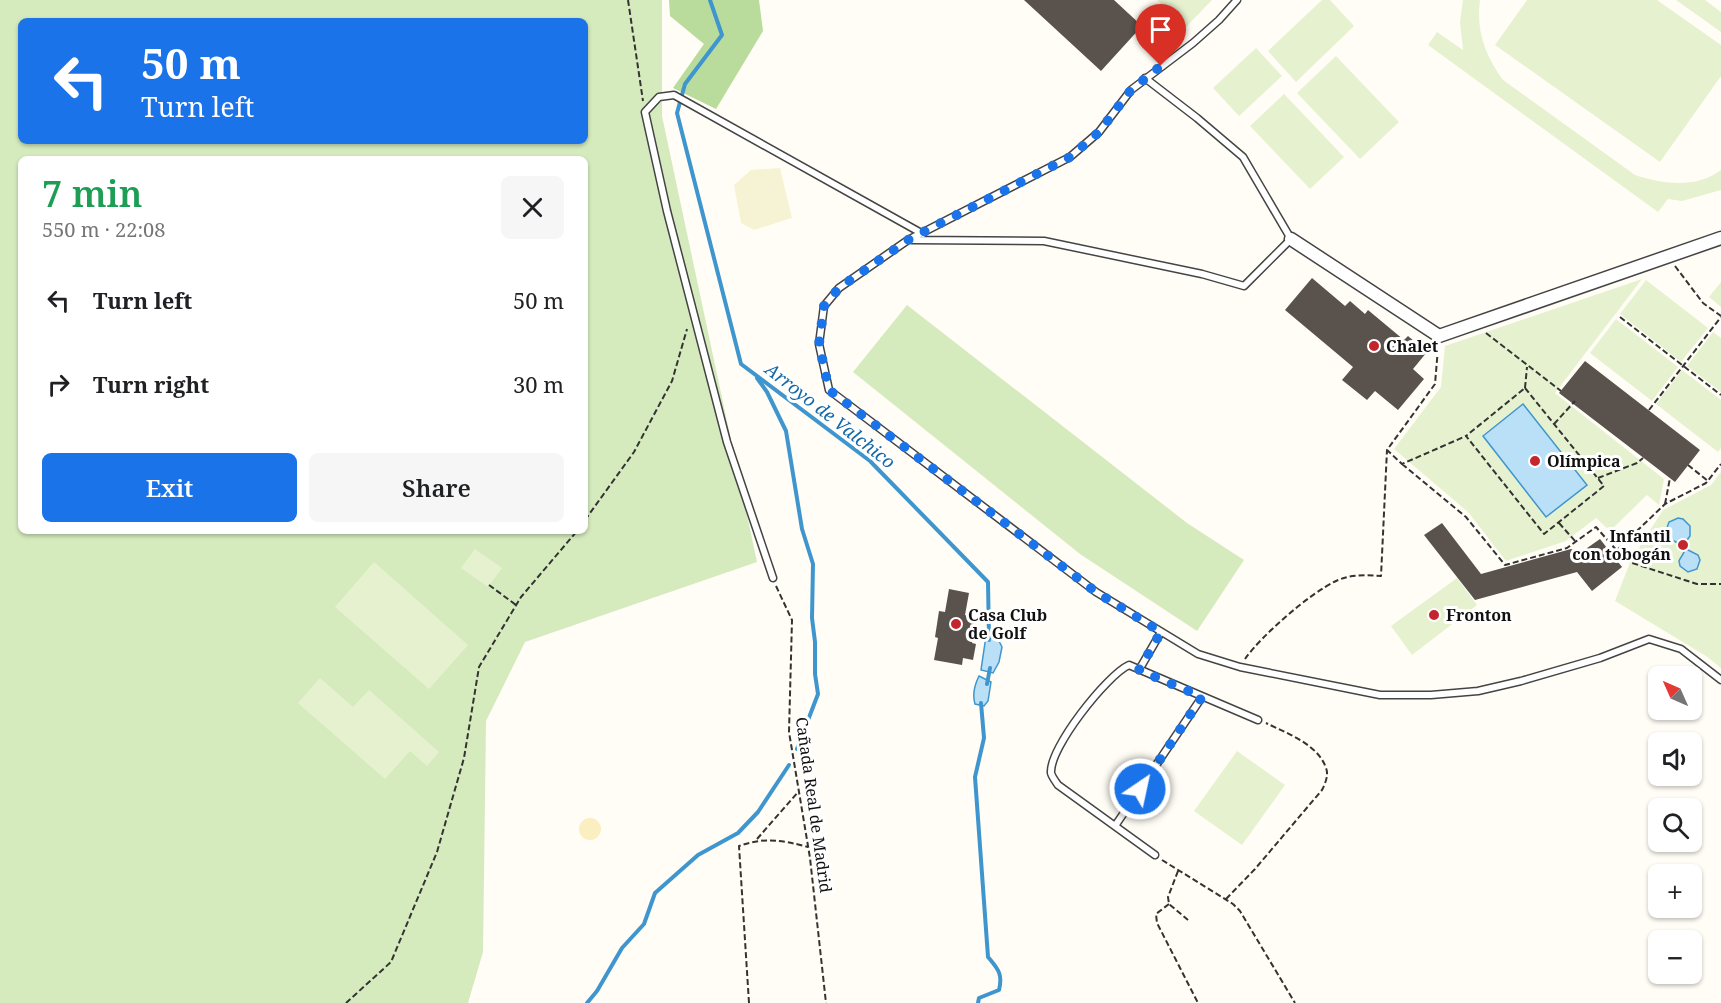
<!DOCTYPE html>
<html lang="en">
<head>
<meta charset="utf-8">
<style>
	:root { --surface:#fff; --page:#f6f6f6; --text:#202124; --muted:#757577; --accent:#1a73e8 }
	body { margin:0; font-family:"Noto Serif",serif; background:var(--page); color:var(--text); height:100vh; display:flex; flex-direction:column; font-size:22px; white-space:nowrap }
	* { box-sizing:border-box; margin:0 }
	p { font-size:20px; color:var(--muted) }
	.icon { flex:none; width:33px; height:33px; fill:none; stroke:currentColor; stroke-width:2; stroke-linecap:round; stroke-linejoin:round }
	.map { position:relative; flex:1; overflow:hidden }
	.panel { position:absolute; left:18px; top:156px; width:570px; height:378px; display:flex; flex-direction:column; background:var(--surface); border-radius:9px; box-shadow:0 2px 4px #0004 }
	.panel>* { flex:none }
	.top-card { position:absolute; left:18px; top:18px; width:570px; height:126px; border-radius:9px; box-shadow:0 2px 4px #0004; background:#1a73e8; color:#fff; overflow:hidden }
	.needle { width:39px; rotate:315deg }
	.controls { position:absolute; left:1648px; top:666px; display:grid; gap:12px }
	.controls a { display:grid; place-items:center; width:54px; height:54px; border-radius:9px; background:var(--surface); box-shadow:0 2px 4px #0004; font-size:30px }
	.pin { position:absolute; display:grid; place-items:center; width:51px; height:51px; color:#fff; margin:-62px -26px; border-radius:50% 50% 50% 0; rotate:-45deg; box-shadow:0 0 6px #0007 }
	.pin .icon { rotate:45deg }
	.me { position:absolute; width:66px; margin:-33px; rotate:34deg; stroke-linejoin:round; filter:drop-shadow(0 0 4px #0008) }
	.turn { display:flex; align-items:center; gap:21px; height:126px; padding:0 24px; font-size:27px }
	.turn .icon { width:78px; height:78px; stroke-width:2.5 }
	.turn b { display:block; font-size:42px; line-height:51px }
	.round { display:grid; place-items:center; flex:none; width:63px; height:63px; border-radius:9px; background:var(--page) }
	.overview { display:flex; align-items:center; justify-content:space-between; height:102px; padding:0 24px }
	h1 { font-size:36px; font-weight:600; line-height:45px; color:#1e9e55 }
	.action { display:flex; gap:12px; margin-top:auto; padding:12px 24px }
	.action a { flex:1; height:69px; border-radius:9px; background:var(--accent); color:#fff; font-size:24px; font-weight:600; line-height:69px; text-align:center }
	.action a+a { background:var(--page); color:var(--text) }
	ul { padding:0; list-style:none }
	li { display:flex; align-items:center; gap:18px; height:84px; padding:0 24px }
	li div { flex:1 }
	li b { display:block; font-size:22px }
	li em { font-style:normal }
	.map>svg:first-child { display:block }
</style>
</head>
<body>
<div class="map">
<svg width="1721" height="1003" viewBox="0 0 1721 1003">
	<rect width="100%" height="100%" fill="#fffdf5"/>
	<path fill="#f6f3d4" d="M 780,168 L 792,218 L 754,230 L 741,223 L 734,185 L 751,170 Z"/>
	<path fill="#d5ebbd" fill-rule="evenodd" d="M 0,0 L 662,0 L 662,116 L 757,562 L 525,642 L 486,721 L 483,952 L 468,1003 L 0,1003 ZM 21,21 L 585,21 L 585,141 L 21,141 ZM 21,159 L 585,159 L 585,531 L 21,531 Z
		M 907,305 L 1187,523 L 1244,560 L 1197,631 L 1080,554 L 853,372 Z"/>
	<path fill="#b9dc9c" d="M 669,0 L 759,0 L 763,31 L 716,109 L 673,88 L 704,44 L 670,16 Z"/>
	<path fill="#fbeec1" d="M579 829a11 11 0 1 1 22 0a11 11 0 1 1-22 0Z"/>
	<path fill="#e6f2cf" d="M 1157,0 L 1212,0 L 1186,27 Z
		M 1322,0 L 1330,0 L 1354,26 L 1296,82 L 1268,51 Z
		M 1463,0 L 1480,0 C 1476,31 1485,55 1503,80 L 1635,175 C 1663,184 1696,189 1721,170 L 1721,190 L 1682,201 L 1668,199 L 1658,212 L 1428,45 L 1437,32 L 1463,50 L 1460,22 Z
		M 1527,0 L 1657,0 L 1721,45 L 1721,76 L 1660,162 L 1495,45 Z
		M 1676,0 L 1705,0 L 1721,12 L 1721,32 Z
		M 1256,48 L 1282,76 L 1239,116 L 1213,88 Z
		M 1336,56 L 1399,122 L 1360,159 L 1297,93 Z
		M 1284,94 L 1344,157 L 1310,189 L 1250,126 Z
		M 1642,279 L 1555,393 L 1664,479 L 1659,505 L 1647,495 L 1610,531 L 1596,518 L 1566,541 L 1506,561 L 1468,512 L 1394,449 L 1441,387 L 1445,346 Z
		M 1646,280 L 1708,328 L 1681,362 L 1620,314 Z
		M 1721,282 L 1721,307 L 1709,297 Z
		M 1616,319 L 1678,367 L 1652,401 L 1590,353 Z
		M 1713,332 L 1721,338 L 1721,392 L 1687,366 Z
		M 1682,370 L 1721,400 L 1721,448 L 1718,452 L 1656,404 Z
		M 1721,472 L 1721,668 L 1706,656 L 1615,601 L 1631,560 L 1663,510 L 1711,485 Z
		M 475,549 L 502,568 L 488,587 L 461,568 Z
		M 374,562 L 468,645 L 429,689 L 335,607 Z
		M 1457,578 L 1477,605 L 1412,655 L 1391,626 Z
		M 320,678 L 353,707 L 369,690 L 439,752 L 427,766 L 410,751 L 385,779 L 298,703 Z
		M 1237,751 L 1285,785 L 1242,845 L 1194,811 Z"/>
	<path fill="#b9e0f7" stroke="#3f96cf" stroke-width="1.5" d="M 1523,404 L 1587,485 L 1546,517 L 1483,436 Z
		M 1678,518 L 1683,519 L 1690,526 L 1690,536 L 1685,543 L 1686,549 L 1698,555 L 1700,560 L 1697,569 L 1688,572 L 1680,566 L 1679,561 C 1680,558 1683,555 1684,552 C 1686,539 1659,545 1669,522 Z
		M 986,636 L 999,641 L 1002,647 L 999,662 L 993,673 L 981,670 Z
		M 979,676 L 991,682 L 988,701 L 984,706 L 975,704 C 972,694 974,686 979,676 Z"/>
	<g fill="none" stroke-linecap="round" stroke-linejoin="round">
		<path stroke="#3f96cf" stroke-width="4" d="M 710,0 L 722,35 L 685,84 L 677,113 L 741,364 L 870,461 L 988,582 L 989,640
			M 757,378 L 767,392 L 786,431 L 802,529 L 813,564 L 812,618 L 815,642 L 815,674 L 818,694 L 797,749
			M 987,684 L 990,668
			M 587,1003 L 597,991 L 622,948 L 644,924 L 655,893 L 698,855 L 738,833 L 758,812 L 789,765
			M 978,1003 L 979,998 L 999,990 C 1003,974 998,969 988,957 L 975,777 L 984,738 L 981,703"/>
	</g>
	<path fill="#5a524d" d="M 1024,0 L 1114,0 L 1142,26 L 1101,71 Z
		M 1312,278 L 1345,306 L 1350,301 L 1365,314 L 1368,310 L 1404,340 L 1408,336 L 1427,352 L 1413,369 L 1424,379 L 1398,410 L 1375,391 L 1367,400 L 1342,380 L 1353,367 L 1285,310 Z
		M 1585,361 L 1700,450 L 1675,482 L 1559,393 Z
		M 1442,523 L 1481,574 L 1571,549 L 1580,553 L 1600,539 L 1622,567 L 1592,591 L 1577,572 L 1475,600 L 1424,535 Z
		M 949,589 L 969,593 L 965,615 L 977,618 L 972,643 L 976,644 L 973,660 L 963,658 L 962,665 L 934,660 L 938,638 L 935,637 L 939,611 L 945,612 Z"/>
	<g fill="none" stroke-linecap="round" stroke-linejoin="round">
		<defs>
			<path id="lane" d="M 1237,0 L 1219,20 L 1193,43 L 1131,90 L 1099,132 L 1070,157 L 908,240 L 839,288 L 824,306 L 819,344 L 829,390 L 1096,592 L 1198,654 L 1240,667 L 1380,695 L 1431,695 L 1478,691 L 1521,681 L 1600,658 L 1649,639 L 1681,649 L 1721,680
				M 912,240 L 1044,241 L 1202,274 L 1244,286 L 1291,239 L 1243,157 L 1197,118 L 1145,78
				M 773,578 L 727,442 L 667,211 L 645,112 L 659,97 L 674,95 L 923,234
				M 1139,670 L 1161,632
				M 1115,826 L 1202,697
				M 1155,855 L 1058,785 C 1056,782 1052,777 1051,773 C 1049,748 1107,675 1129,665 L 1258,720"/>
			<path id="street" d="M 1291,239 L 1439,336 L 1721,238"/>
		</defs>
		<use href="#lane" stroke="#444" stroke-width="9"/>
		<use href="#street" stroke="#444" stroke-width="15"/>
		<path stroke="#333" stroke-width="2" stroke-dasharray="6 3" stroke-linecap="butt" d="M 628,0 L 643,101
			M 1675,266 L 1703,303 L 1721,316
			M 1620,317 L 1721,395
			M 1486,333 L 1561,391
			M 1438,348 L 1435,384 L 1387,450 L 1402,464 L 1466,436
			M 1525,388 L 1604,486 L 1544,534 L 1466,436 Z
			M 1525,388 L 1527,367
			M 1649,410 L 1721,317
			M 1554,424 L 1575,401
			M 1402,464 L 1466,517 L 1505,565 L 1567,548 L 1596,527 L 1626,561 L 1697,584 L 1721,584
			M 1688,465 L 1708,481
			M 1598,478 L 1637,463 L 1643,458
			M 1665,504 L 1670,478
			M 585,520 L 634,452 L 672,381 L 687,329
			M 1559,523 L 1575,541
			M 1617,550 L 1665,504 L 1706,483 L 1721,464
			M 489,585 L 516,605
			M 776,586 L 792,620 L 789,732 L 810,858 L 826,1003
			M 1245,659 C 1261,636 1310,593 1336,581 C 1351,574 1365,575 1381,576 L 1387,450
			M 757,839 L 799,791
			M 1162,860 L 1233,904 L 1240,911 L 1295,1003
			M 1178,871 L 1168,897 L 1169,904 L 1188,920
			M 1226,899 L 1255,869 L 1322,790 C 1325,784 1329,775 1326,768 C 1318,744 1286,733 1266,723
			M 1169,904 L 1156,914 L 1157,923 L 1198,1003
			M 346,1003 L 391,962 L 437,852 L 464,758 L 479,667 L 521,597 L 577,531
			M 749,1003 L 739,846 C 765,837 782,840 808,847"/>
		<use href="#lane" stroke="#fff" stroke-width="6"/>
		<use href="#street" stroke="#fff" stroke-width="12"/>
	</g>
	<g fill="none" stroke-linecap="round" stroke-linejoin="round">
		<path stroke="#1a73e8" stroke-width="10" stroke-dasharray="0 18" d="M 1140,789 L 1202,697 L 1139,670 L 1161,632 L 1096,592 L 829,390 L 819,344 L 824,306 L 839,288 L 908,240 L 1070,157 L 1099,132 L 1131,90 L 1161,66"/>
	</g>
	<g fill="#c4262e" stroke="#fff" stroke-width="2">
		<circle cx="1374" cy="346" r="6"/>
		<circle cx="1535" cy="461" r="6"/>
		<circle cx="1683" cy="545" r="6"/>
		<circle cx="1434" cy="615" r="6"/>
		<circle cx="956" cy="624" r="6"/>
	</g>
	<g text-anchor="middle" stroke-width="6" stroke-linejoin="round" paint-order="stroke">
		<g font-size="16" font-weight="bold" fill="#111" stroke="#fff" text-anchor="start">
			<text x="1386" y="352">Chalet</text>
			<text x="1547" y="467">Olímpica</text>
			<text x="1671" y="542" text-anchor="end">Infantil<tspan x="1671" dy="18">con tobogán</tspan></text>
			<text x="968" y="621">Casa Club<tspan x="968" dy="18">de Golf</tspan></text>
			<text x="1446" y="621">Fronton</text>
		</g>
		<g font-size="16" fill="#111" stroke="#fff">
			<text transform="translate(814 805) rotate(82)" y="6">Cañada Real de Madrid</text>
		</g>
		<g font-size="18" font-style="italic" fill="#1768a6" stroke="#fff">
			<text transform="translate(830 416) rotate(38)" y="6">Arroyo de Valchico</text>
		</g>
	</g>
</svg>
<div class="controls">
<a><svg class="needle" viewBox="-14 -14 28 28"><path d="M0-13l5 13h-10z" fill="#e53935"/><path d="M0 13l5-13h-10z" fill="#757577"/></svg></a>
<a><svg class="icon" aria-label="sound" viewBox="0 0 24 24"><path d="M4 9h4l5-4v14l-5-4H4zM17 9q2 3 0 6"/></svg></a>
<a><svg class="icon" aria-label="search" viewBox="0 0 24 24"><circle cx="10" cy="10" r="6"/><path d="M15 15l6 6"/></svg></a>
<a>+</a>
<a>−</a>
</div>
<div class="pin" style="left:1161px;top:66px;background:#d93025"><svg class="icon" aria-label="arrive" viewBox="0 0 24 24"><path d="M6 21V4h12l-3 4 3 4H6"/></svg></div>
<svg class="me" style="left:1140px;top:789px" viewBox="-20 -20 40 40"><circle r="17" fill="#1a73e8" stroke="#fff" stroke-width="3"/><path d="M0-11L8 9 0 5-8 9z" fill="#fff"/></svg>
<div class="top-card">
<div class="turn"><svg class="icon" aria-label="left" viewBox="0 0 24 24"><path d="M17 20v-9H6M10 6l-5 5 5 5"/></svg><div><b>50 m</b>Turn left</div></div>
</div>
<section class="panel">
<div class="overview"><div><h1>7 min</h1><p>550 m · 22:08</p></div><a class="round"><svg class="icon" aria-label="close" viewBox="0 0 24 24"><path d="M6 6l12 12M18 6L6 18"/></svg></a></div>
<ul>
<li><svg class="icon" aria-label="left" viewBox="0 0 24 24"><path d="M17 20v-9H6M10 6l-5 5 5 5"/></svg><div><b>Turn left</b></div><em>50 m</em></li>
<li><svg class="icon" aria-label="right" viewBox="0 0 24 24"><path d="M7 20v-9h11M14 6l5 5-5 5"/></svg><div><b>Turn right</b></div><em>30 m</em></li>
</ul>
<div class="action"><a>Exit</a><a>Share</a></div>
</section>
</div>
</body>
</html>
